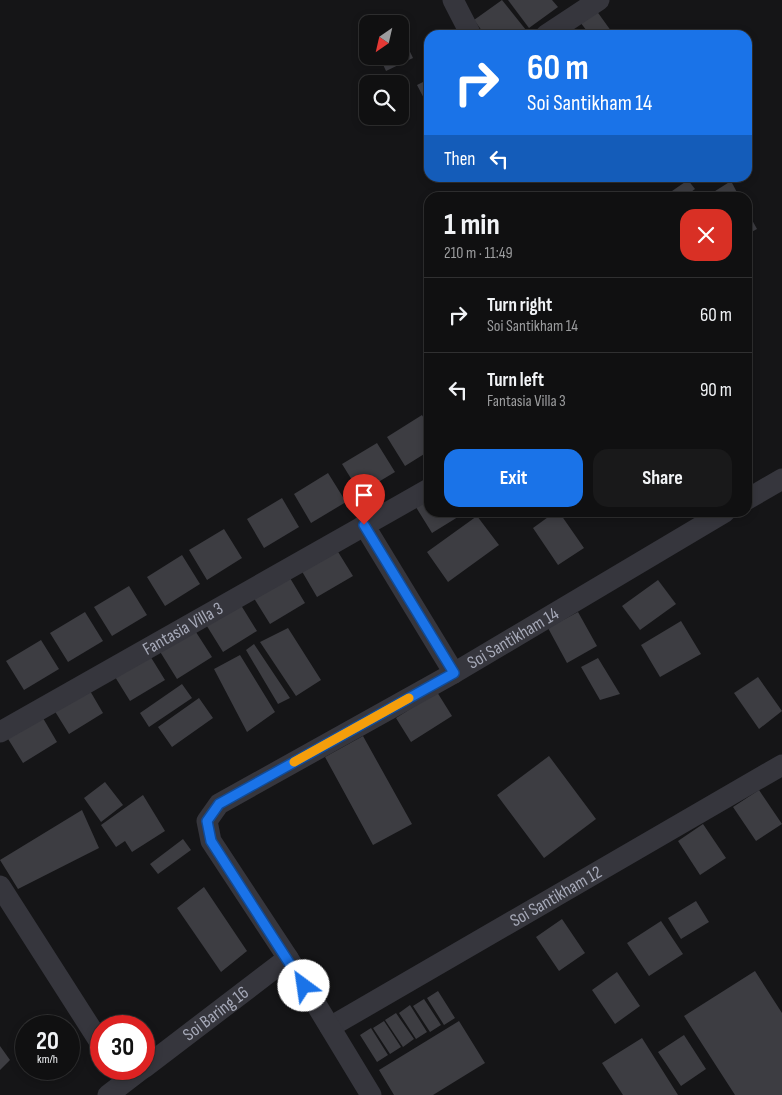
<!DOCTYPE html>
<html lang="en">
<head>
<meta charset="utf-8">
<style>
	:root { --surface:#101011; --page:#19191a; --text:#f1f3f6; --muted:#9c9d9f; --line:#303031; --accent:#1a73e8 }
	body { margin:0; font-family:"Sofia Sans Condensed",sans-serif; background:var(--page); color:var(--text); height:100vh; display:flex; flex-direction:column; font-size:19px; white-space:nowrap }
	* { box-sizing:border-box; margin:0 }
	p { font-size:16px; color:var(--muted) }
	.icon { flex:none; width:28px; height:28px; fill:none; stroke:currentColor; stroke-width:2; stroke-linecap:round; stroke-linejoin:round }
	.map { position:relative; flex:1; overflow:hidden }
	.drawer { position:absolute; left:424px; top:192px; width:328px; height:325px; display:flex; flex-direction:column; background:var(--surface); border-radius:15px; box-shadow:0 2px 8px #0003,0 0 0 1px var(--line) }
	.drawer>* { flex:none }
	.guide { position:absolute; left:424px; top:30px; width:328px; height:152px; border-radius:15px; box-shadow:0 2px 8px #0003,0 0 0 1px var(--line); background:#1a73e8; color:#fff; overflow:hidden }
	.needle { width:32px; rotate:214deg }
	.controls { position:absolute; left:359px; top:15px; display:grid; gap:10px }
	.controls a { display:grid; place-items:center; width:50px; height:50px; border-radius:10px; background:var(--surface); box-shadow:0 2px 8px #0003,0 0 0 1px var(--line); font-size:25px }
	.speed { position:absolute; left:15px; top:1015px; display:flex; gap:10px; font-size:25px; font-weight:700; text-align:center }
	.speed>* { display:grid; place-content:center; width:65px; height:65px; border-radius:50%; background:var(--surface); box-shadow:0 2px 8px #0003,0 0 0 1px var(--line); line-height:1 }
	.speed small { font-size:12px; font-weight:400 }
	.speed .limit { border:8px solid #d22; background:#fff; color:#111 }
	.pin { position:absolute; display:grid; place-items:center; width:42px; height:42px; color:#fff; margin:-51px -21px; border-radius:50% 50% 50% 0; rotate:-45deg; box-shadow:0 0 5px #0007 }
	.pin .icon { rotate:45deg }
	.me { position:absolute; width:55px; margin:-28px; rotate:329deg; stroke-linejoin:round; filter:drop-shadow(0 0 4px #0008) }
	.turn { display:flex; align-items:center; gap:18px; height:105px; padding:0 20px; font-size:22px }
	.turn .icon { width:65px; height:65px; stroke-width:2.5 }
	.turn b { display:block; font-size:35px; line-height:42px }
	.then { display:flex; align-items:center; height:48px; padding:0 20px; background:#0003; gap:10px; font-size:19px }
	.round { display:grid; place-items:center; flex:none; width:52px; height:52px; border-radius:15px; background:var(--page) }
	.overview { display:flex; align-items:center; justify-content:space-between; height:85px; padding:0 20px }
	h1 { font-size:30px; font-weight:700; line-height:38px }
	.cta { display:flex; gap:10px; margin-top:auto; padding:10px 20px }
	.cta a { flex:1; height:58px; border-radius:15px; background:var(--accent); color:#fff; font-size:20px; font-weight:700; line-height:58px; text-align:center }
	.cta a+a { background:var(--page); color:var(--text) }
	ul { padding:0; list-style:none }
	li { display:flex; align-items:center; gap:15px; height:75px; padding:0 20px; border-top:1px solid var(--line) }
	li div { flex:1 }
	li b { display:block; font-size:19px }
	li em { font-style:normal }
	.map>svg:first-child { display:block }
</style>
</head>
<body>
<div class="map">
<svg width="782" height="1095" viewBox="0 0 782 1095">
	<rect width="100%" height="100%" fill="#151517"/>
	<path fill="#3d3d42" d="M 502,0 L 526,30 L 519,35 L 485,35 L 474,20 Z
		M 508,0 L 552,0 L 558,7 L 529,28 Z
		M 596,10 L 614,35 L 590,35 L 580,22 Z
		M 400,31 L 413,58 L 386,71 L 379,56 L 400,56 Z
		M 429,79 L 429,108 L 417,85 Z
		M 688,180 L 695,189 L 683,198 L 677,198 L 672,191 Z
		M 731,181 L 740,198 L 704,198 Z
		M 746,209 L 757,229 L 746,235 Z
		M 422,415 L 429,427 L 429,451 L 405,466 L 387,437 Z
		M 377,443 L 395,472 L 360,493 L 342,464 Z
		M 328,473 L 346,502 L 311,523 L 294,494 Z
		M 429,495 L 429,512 L 466,512 L 432,533 L 414,504 Z
		M 282,498 L 299,527 L 264,548 L 247,519 Z
		M 555,512 L 559,512 L 584,548 L 558,565 L 533,528 Z
		M 477,516 L 499,545 L 448,582 L 427,552 Z
		M 224,529 L 242,558 L 207,580 L 189,550 Z
		M 335,547 L 353,576 L 317,597 L 300,568 Z
		M 182,555 L 200,584 L 165,606 L 147,577 Z
		M 287,573 L 305,603 L 270,624 L 252,595 Z
		M 658,580 L 676,604 L 640,630 L 622,606 Z
		M 129,586 L 147,615 L 112,636 L 94,607 Z
		M 239,602 L 257,631 L 223,652 L 205,623 Z
		M 85,612 L 103,641 L 68,662 L 50,633 Z
		M 578,612 L 597,646 L 567,663 L 548,628 Z
		M 681,621 L 701,654 L 660,677 L 641,645 Z
		M 288,628 L 321,680 L 296,696 L 260,642 Z
		M 194,629 L 212,657 L 177,679 L 159,650 Z
		M 41,640 L 59,669 L 24,690 L 6,661 Z
		M 254,644 L 290,698 L 278,704 L 246,650 Z
		M 147,651 L 165,680 L 130,701 L 112,672 Z
		M 240,655 L 275,712 L 247,732 L 214,669 Z
		M 598,658 L 620,694 L 600,700 L 581,667 Z
		M 758,677 L 782,711 L 759,729 L 734,693 Z
		M 86,684 L 103,713 L 69,734 L 51,705 Z
		M 182,684 L 192,698 L 149,727 L 140,713 Z
		M 437,692 L 452,716 L 411,742 L 396,718 Z
		M 199,698 L 213,718 L 172,747 L 158,727 Z
		M 40,713 L 57,742 L 23,763 L 5,734 Z
		M 363,736 L 412,824 L 373,845 L 325,757 Z
		M 549,756 L 596,819 L 544,858 L 497,795 Z
		M 105,782 L 123,805 L 101,822 L 84,798 Z
		M 759,790 L 782,824 L 756,841 L 733,807 Z
		M 143,795 L 165,831 L 132,852 L 125,841 L 116,847 L 101,825 Z
		M 82,810 L 99,848 L 18,889 L 0,860 Z
		M 703,824 L 726,858 L 700,875 L 678,841 Z
		M 183,839 L 191,850 L 158,874 L 150,864 Z
		M 204,887 L 247,951 L 221,972 L 177,908 Z
		M 696,901 L 709,922 L 681,939 L 668,918 Z
		M 562,919 L 585,953 L 559,971 L 536,937 Z
		M 661,921 L 683,954 L 649,976 L 627,943 Z
		M 755,971 L 782,1013 L 782,1095 L 735,1095 L 684,1016 Z
		M 617,972 L 640,1006 L 615,1024 L 592,990 Z
		M 438,991 L 455,1018 L 444,1025 L 427,998 Z
		M 424,999 L 441,1025 L 430,1032 L 413,1006 Z
		M 410,1005 L 427,1032 L 416,1039 L 399,1013 Z
		M 396,1013 L 414,1039 L 403,1047 L 385,1020 Z
		M 384,1021 L 401,1047 L 390,1054 L 373,1028 Z
		M 459,1021 L 485,1063 L 433,1095 L 394,1095 L 379,1070 Z
		M 371,1028 L 388,1055 L 377,1062 L 360,1035 Z
		M 684,1035 L 706,1069 L 681,1086 L 658,1052 Z
		M 642,1038 L 678,1095 L 623,1095 L 602,1063 Z
		M 0,1046 L 10,1060 L 0,1070 Z"/>
	<g fill="none" stroke-linecap="round" stroke-linejoin="round">
		<g stroke="#36363d" stroke-width="21">
			<path d="M 453,0 L 471,35"/>
			<path d="M 546,35 L 599,0"/>
			<path d="M 746,500 L 782,479"/>
			<path d="M 364,525 L 454,673"/>
			<path id="s1" d="M 0,732 L 429,489"/>
			<path d="M 0,886 L 101,1044"/>
			<path id="s2" d="M 330,1027 L 782,765"/>
			<path id="s3" d="M 144,1068 L 288,958"/>
			<path d="M 108,1095 L 142,1069"/>
			<path id="s4" d="M 371,1095 L 288,958 L 211,841 L 207,821 L 219,804 L 454,673 L 725,512"/>
		</g>
	</g>
	<g fill="none" stroke-linecap="round" stroke-linejoin="round">
		<defs>
			<path id="route" d="M 304,986 L 211,841 L 207,821 L 219,804 L 454,673 L 364,525"/>
		</defs>
		<use href="#route" stroke="#114b97" stroke-width="12"/>
		<use href="#route" stroke="#1a73e8" stroke-width="9"/>
		<path stroke="#f59e0b" stroke-width="9" d="M 294,762 L 409,698"/>
	</g>
	<g text-anchor="middle" stroke-width="5" stroke-linejoin="round" paint-order="stroke">
		<g font-size="18" fill="#a6a9b8" stroke="#101012">
			<text dy="6" stroke="none"><textPath href="#s1" startOffset="210">Fantasia Villa 3</textPath></text>
			<text dy="6" stroke="none"><textPath href="#s4" startOffset="679">Soi Santikham 14</textPath></text>
			<text dy="6" stroke="none"><textPath href="#s2" startOffset="261">Soi Santikham 12</textPath></text>
			<text dy="6" stroke="none"><textPath href="#s3" startOffset="90">Soi Baring 16</textPath></text>
		</g>
	</g>
</svg>
<div class="controls">
<a><svg class="needle" viewBox="-14 -14 28 28"><path d="M0-13l5 13h-10z" fill="#e53935"/><path d="M0 13l5-13h-10z" fill="#9c9d9f"/></svg></a>
<a><svg class="icon" aria-label="search" viewBox="0 0 24 24"><circle cx="10" cy="10" r="6"/><path d="M15 15l6 6"/></svg></a>
</div>
<div class="speed"><div>20<small>km/h</small></div><div class="limit">30</div></div>
<div class="pin" style="left:364px;top:525px;background:#d93025"><svg class="icon" aria-label="arrive" viewBox="0 0 24 24"><path d="M6 21V4h12l-3 4 3 4H6"/></svg></div>
<svg class="me" style="left:304px;top:986px" viewBox="-20 -20 40 40"><circle r="19" fill="#fff"/><path d="M0-13L10 11 0 6-10 11z" fill="#1a73e8"/></svg>
<div class="guide">
<div class="turn"><svg class="icon" aria-label="right" viewBox="0 0 24 24"><path d="M7 20v-9h11M14 6l5 5-5 5"/></svg><div><b>60 m</b>Soi Santikham 14</div></div>
<div class="then">Then<svg class="icon" aria-label="left" viewBox="0 0 24 24"><path d="M17 20v-9H6M10 6l-5 5 5 5"/></svg></div>
</div>
<section class="drawer">
<div class="overview"><div><h1>1 min</h1><p>210 m · 11:49</p></div><a class="round" style="background:#d93025;color:#fff"><svg class="icon" aria-label="close" viewBox="0 0 24 24"><path d="M6 6l12 12M18 6L6 18"/></svg></a></div>
<ul>
<li><svg class="icon" aria-label="right" viewBox="0 0 24 24"><path d="M7 20v-9h11M14 6l5 5-5 5"/></svg><div><b>Turn right</b><p>Soi Santikham 14</p></div><em>60 m</em></li>
<li><svg class="icon" aria-label="left" viewBox="0 0 24 24"><path d="M17 20v-9H6M10 6l-5 5 5 5"/></svg><div><b>Turn left</b><p>Fantasia Villa 3</p></div><em>90 m</em></li>
</ul>
<div class="cta"><a>Exit</a><a>Share</a></div>
</section>
</div>
</body>
</html>
